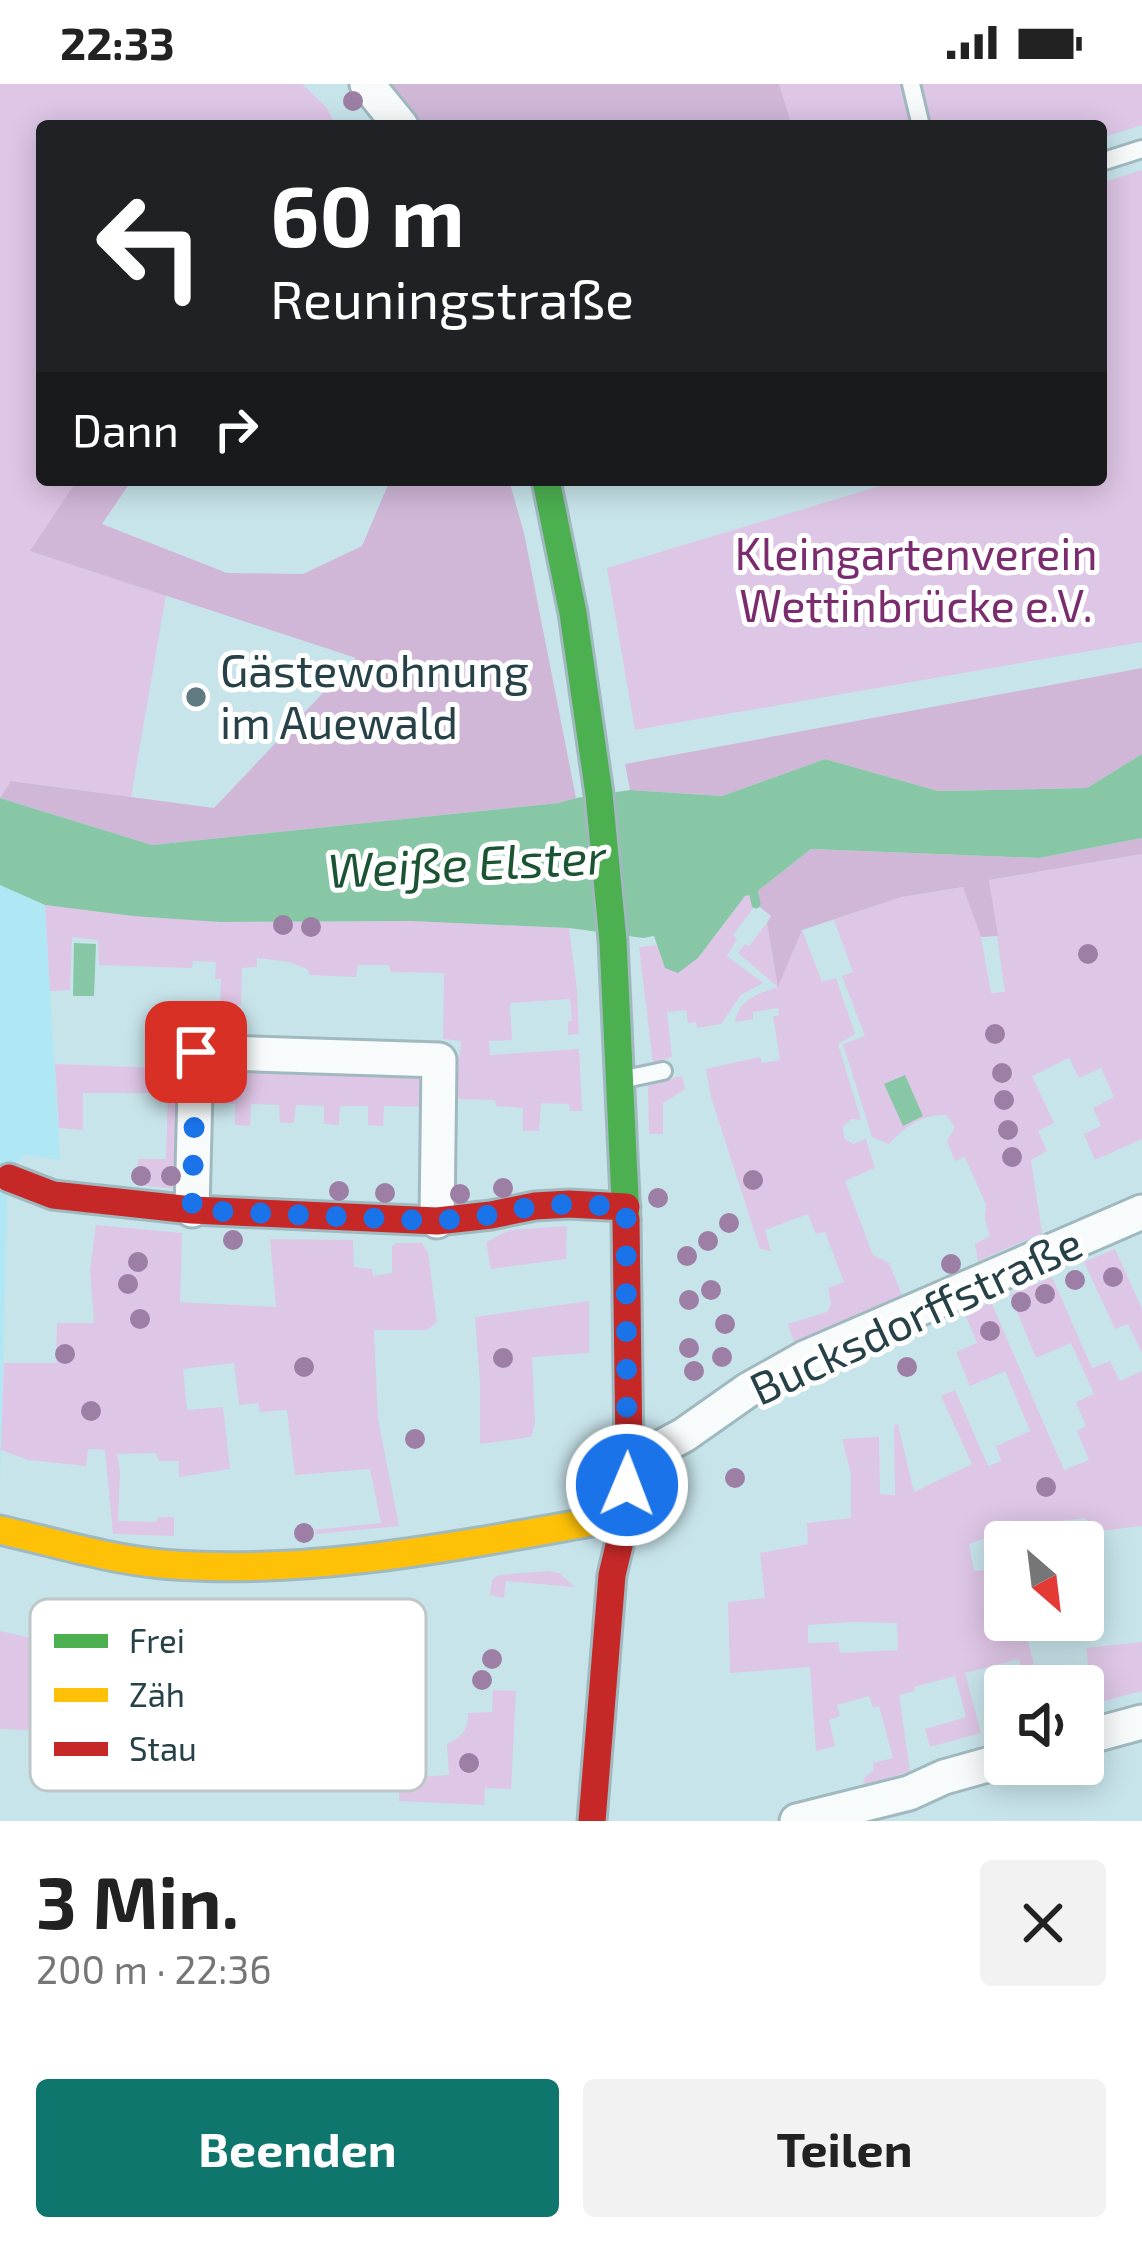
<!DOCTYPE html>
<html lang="de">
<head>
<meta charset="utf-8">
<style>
	:root { --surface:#fff; --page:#f2f2f2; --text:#222; --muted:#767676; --accent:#0f766e }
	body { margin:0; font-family:"Exo 2",sans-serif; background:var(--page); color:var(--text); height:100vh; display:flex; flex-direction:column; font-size:45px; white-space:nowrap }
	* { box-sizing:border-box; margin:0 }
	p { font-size:39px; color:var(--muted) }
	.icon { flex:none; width:66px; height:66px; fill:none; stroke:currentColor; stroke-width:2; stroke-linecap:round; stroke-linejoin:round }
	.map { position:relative; height:1737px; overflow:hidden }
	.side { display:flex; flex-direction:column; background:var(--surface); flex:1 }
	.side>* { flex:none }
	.top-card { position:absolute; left:36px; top:36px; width:1071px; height:366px; border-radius:12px; box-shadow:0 6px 30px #0003; background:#202124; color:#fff; overflow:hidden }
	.needle { width:78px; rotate:152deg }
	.controls { position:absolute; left:984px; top:1437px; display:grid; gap:24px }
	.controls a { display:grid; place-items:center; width:120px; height:120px; border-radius:12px; background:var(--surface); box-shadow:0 6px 30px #0003; font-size:60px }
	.pin { position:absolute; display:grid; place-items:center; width:102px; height:102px; color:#fff; margin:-51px; border-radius:24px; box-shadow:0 6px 18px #0006 }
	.me { position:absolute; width:132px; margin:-66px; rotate:1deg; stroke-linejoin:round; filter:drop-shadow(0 0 9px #0008) }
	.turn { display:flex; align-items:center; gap:42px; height:252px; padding:0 36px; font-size:54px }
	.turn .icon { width:156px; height:156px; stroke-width:2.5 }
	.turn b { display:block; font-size:84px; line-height:102px }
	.then { display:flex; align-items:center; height:114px; padding:0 36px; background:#0003; gap:24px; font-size:45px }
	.round { display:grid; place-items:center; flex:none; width:126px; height:126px; border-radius:12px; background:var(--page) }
	.summary { display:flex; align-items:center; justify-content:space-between; height:204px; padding:0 36px }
	h1 { font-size:72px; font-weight:700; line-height:90px }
	.button { display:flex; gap:24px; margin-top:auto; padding:24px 36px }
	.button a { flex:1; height:138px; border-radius:12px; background:var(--accent); color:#fff; font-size:48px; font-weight:700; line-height:138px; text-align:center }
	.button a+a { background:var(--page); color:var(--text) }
	.status { display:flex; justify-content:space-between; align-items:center; height:84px; padding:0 60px; background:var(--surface); direction:ltr }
	.status svg { height:33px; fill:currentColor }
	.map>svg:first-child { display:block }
</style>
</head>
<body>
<div class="status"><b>22:33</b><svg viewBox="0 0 49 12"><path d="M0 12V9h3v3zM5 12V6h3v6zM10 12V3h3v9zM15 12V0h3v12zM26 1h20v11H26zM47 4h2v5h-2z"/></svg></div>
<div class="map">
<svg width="1142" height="1737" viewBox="0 0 1142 1737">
	<rect width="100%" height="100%" fill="#c8e4eb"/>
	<path fill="#b0e7f4" d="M 0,801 L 45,821 L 60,1076 L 25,1071 L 10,1082 L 7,1117 L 0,1407 Z"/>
	<path fill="#dec6e6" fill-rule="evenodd" d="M 0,0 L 302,0 L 327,24 L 336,42 L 42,42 L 42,396 L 77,396 L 31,467 L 166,511 L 131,713 L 12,697 L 0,713 Z
		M 779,0 L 1142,0 L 1142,41 L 1101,54 L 1101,42 L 792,42 Z
		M 1142,86 L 1142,558 L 635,646 L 607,484 L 900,396 L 1101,396 L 1101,99 Z
		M 1142,770 L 1142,1055 L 1095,1076 L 1084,1050 L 1101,1042 L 1093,1024 L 1114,1013 L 1101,984 L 1079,994 L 1069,974 L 1032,992 L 1054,1039 L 1038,1047 L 1047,1067 L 1031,1076 L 1042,1149 L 978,1177 L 975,1160 L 990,1152 L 985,1136 L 986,1121 L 965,1073 L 955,1077 L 947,1057 L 955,1043 L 946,1031 C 922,1030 905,1043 889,1060 L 872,1053 L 843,960 L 865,952 L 842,892 L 853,888 L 834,836 L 902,813 L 964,803 L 981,853 L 991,909 L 1005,908 L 989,796 Z
		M 754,810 L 756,820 L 733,851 L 737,855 L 727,872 L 763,899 L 741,911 L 721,940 L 697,944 L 696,938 L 688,939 L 686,926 L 667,928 L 672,973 L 653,979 L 639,863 L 657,861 L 665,883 L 698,874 L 745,812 Z
		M 45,821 L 220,838 L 411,837 L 569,844 L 577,906 L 579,950 L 568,951 L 568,937 L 572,937 L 570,915 L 510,919 L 512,956 L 489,957 L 490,971 L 579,965 L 582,1027 L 570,1027 L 569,1020 L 541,1019 L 539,1047 L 523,1047 L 523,1024 L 496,1022 L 495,1016 L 451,1015 L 452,973 L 460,973 L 461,957 L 443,955 L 444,889 L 391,888 L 389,881 L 358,881 L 356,893 L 310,891 L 307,885 L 289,878 L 257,874 L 257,883 L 242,884 L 241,921 L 220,921 L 221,895 L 215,895 L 216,878 L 193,877 L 192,884 L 99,881 L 98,856 L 72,853 L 70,906 L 50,907 Z
		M 767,839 L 778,900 L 802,846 L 822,898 L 836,894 L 855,950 L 838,960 L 861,1036 L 852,1035 L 843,1042 L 844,1054 L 853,1060 L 866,1055 L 875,1084 L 845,1097 L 873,1171 L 889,1179 L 902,1211 L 794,1258 L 788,1240 L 827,1228 L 831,1220 L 828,1204 L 844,1198 L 825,1148 L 816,1150 L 808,1130 L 765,1146 L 771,1167 L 760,1165 L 711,1013 L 706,985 L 760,973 L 762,979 L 780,976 L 773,932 L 779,931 L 778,924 L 753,928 L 753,935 L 735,938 C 740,914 757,910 778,903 L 738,869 L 745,860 L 749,862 Z
		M 55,980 L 186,985 L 184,1106 L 137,1101 L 138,1075 L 166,1075 L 168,1009 L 83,1009 L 83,1046 L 59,1044 Z
		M 213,980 L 423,987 L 430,1023 L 384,1022 L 383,1042 L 368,1041 L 368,1022 L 340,1022 L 339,1041 L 324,1040 L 324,1022 L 296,1021 L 294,1039 L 280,1039 L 279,1021 L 251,1020 L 250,1042 L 235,1041 L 235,1020 L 204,1019 Z
		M 682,992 L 685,1005 L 663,1019 L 663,1050 L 649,1050 L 648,1001 Z
		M 96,1141 L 182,1149 L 180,1218 L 276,1223 L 270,1155 L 353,1156 L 354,1183 L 372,1185 L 373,1192 L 392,1189 L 392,1162 L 396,1159 L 422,1159 L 428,1169 L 437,1238 L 427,1246 L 374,1246 L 378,1335 L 399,1442 L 316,1450 L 315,1446 L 381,1439 L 370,1385 L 295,1391 L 287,1326 L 260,1328 L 258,1319 L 239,1321 L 234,1279 L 183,1285 L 187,1326 L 223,1323 L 230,1385 L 179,1393 L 179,1377 L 159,1377 L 156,1369 L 117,1370 L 120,1387 L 118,1437 L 157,1438 L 158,1433 L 174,1433 L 174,1452 L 113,1450 L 105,1366 L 88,1365 L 86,1382 L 28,1376 L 1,1366 L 4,1279 L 56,1279 L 57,1239 L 94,1239 L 90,1186 Z
		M 567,1142 L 566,1175 L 491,1185 L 486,1158 L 510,1146 Z
		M 1115,1165 L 1142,1225 L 1142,1269 L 1128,1240 L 1115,1245 L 1084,1178 Z
		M 1052,1193 L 1092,1284 L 1110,1277 L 1120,1297 L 1142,1287 L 1142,1442 L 1092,1448 L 1085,1434 L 1036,1440 L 1037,1454 L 1020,1456 L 1010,1436 L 993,1443 L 996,1450 L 969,1460 L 974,1487 L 1005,1484 L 1005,1536 L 1022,1536 L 1040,1602 L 1027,1602 L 1019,1575 L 965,1589 L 981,1649 L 930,1663 L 925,1645 L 966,1633 L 955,1592 L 914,1603 L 915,1607 L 899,1611 L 910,1688 L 863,1701 L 865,1693 L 874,1686 L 873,1679 L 893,1674 L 879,1622 L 873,1624 L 869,1612 L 837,1621 L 840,1632 L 829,1636 L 835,1662 L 816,1667 L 810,1583 L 730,1589 L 728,1518 L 765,1514 L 760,1469 L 808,1460 L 807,1439 L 851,1434 L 851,1390 L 842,1355 L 879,1353 L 880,1410 L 895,1411 L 894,1341 L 898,1341 L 914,1408 L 972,1380 L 941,1312 L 955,1306 L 988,1382 L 1001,1377 L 996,1362 L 1030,1347 L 1005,1287 L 970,1302 L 956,1268 L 977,1259 L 965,1230 L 991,1218 L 1064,1386 L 1089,1376 L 1077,1347 L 1086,1342 L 1076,1318 L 1094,1310 L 1071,1259 L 1036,1274 L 1010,1211 ZM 852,1538 L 897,1539 L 898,1566 L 840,1569 L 838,1558 L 808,1559 L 808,1541 Z
		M 589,1217 L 589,1269 L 532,1273 L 535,1339 L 531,1353 L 480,1360 L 480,1299 L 475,1233 Z
		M 549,1487 L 559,1489 L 575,1503 L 506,1497 L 504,1514 L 490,1511 L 492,1496 L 498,1491 Z
		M 0,1547 C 72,1564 141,1573 215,1576 L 216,1569 L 236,1570 L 235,1593 L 225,1594 L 221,1675 L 176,1673 L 175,1677 L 62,1673 L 62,1659 L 51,1659 L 51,1647 L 0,1645 Z
		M 1142,1558 L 1142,1607 L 1093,1620 L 1086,1564 Z
		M 493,1606 L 516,1607 L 511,1705 L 485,1704 L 484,1721 L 399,1717 L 399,1694 L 449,1691 L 447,1660 C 462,1653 469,1645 468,1629 L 492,1628 Z"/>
	<path fill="#d0b7d8" d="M 389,0 L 779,0 L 792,42 L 419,42 Z
		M 77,396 L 132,396 L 102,440 L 227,489 L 303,490 L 362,462 L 390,396 L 509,396 L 524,449 L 576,714 L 558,719 L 152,761 L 0,714 L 11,697 L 214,724 L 356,574 L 30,467 Z
		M 1142,584 L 1142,670 L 1087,704 L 938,707 L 825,675 L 722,712 L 630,706 L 625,680 Z
		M 1142,754 L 1142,770 L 989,796 L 998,852 L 981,853 L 963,803 L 902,813 L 802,846 L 778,903 L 767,839 L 771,832 L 756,820 L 754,810 L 811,765 L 1039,774 Z"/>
	<path fill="#88c7a6" d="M 1142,670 L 1142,754 L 1039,774 L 811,765 L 754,810 L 745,812 L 698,874 L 678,889 L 665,884 L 654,852 L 643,854 L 569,844 L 411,837 L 220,838 L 133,832 L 45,821 L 0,801 L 0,714 L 152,761 L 558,719 L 576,714 L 630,706 L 722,712 L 825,675 L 938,707 L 1087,704 Z
		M 74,859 L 96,860 L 94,912 L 73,912 Z
		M 905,991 L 923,1032 L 903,1042 L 884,1000 Z"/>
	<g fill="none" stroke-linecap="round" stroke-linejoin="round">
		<path stroke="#88c7a6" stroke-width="9" d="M 754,810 L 756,820"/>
		<defs>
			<path id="lane" d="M 911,0 L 921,42
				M 1101,78 L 1142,65
				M 625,995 L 663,987"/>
			<path id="street" d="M 367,0 L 401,42
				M 192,1126 L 196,968 L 439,976 L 437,1137
				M 629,1370 L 658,1365 L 684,1351 L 748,1306 L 805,1274 L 1142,1128
				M 1083,1654 L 1142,1638
				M 797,1737 L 909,1709 L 944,1693 L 1005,1676"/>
			<path id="fast" d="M 546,396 L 573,529 L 599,710 L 613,857 L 626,1136"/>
			<path id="slow" d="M 0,1446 C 53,1458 107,1475 162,1480 C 317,1493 474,1458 626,1432"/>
			<path id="jam" d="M 9,1094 L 53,1111 L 192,1126 L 437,1137 L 491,1131 L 535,1122 L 569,1120 L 626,1123
				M 592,1737 L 612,1491 L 626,1432 L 629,1370 L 626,1136"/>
		</defs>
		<use href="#lane" stroke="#a0b9bf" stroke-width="22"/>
		<use href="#street" stroke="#a0b9bf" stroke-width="39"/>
		<use href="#fast" stroke="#a0b9bf" stroke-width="33"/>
		<use href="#slow" stroke="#a0b9bf" stroke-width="33"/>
		<use href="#jam" stroke="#a0b9bf" stroke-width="33"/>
		<use href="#lane" stroke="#f7fbfc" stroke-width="16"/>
		<use href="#street" stroke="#f7fbfc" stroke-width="33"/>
		<use href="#fast" stroke="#4caf50" stroke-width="27"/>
		<use href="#slow" stroke="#ffc107" stroke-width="27"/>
		<use href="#jam" stroke="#c62828" stroke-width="27"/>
	</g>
	<g fill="#9d7fa6">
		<circle cx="353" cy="17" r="10"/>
		<circle cx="283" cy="841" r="10"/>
		<circle cx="311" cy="843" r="10"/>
		<circle cx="1088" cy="870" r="10"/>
		<circle cx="995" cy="950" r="10"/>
		<circle cx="1002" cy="989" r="10"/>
		<circle cx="1004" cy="1016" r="10"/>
		<circle cx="1008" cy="1046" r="10"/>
		<circle cx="1012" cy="1073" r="10"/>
		<circle cx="141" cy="1092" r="10"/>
		<circle cx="171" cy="1092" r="10"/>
		<circle cx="753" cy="1096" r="10"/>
		<circle cx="503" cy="1104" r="10"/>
		<circle cx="339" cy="1107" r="10"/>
		<circle cx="385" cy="1109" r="10"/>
		<circle cx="460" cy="1110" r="10"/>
		<circle cx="658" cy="1114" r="10"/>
		<circle cx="729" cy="1139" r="10"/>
		<circle cx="233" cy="1156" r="10"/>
		<circle cx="708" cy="1157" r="10"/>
		<circle cx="687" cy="1172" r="10"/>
		<circle cx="138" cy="1178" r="10"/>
		<circle cx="951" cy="1180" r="10"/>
		<circle cx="1113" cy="1193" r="10"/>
		<circle cx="1075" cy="1196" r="10"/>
		<circle cx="128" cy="1200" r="10"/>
		<circle cx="711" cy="1206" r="10"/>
		<circle cx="1045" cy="1210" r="10"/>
		<circle cx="689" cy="1216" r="10"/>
		<circle cx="1021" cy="1218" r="10"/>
		<circle cx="140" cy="1235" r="10"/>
		<circle cx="725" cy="1240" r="10"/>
		<circle cx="990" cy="1247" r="10"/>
		<circle cx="689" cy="1264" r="10"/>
		<circle cx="65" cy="1270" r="10"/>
		<circle cx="722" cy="1273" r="10"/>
		<circle cx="503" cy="1274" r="10"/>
		<circle cx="304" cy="1283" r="10"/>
		<circle cx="907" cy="1283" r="10"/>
		<circle cx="694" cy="1287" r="10"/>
		<circle cx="91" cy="1327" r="10"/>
		<circle cx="415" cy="1355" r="10"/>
		<circle cx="735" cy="1394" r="10"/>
		<circle cx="1046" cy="1403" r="10"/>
		<circle cx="304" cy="1449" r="10"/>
		<circle cx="492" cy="1575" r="10"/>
		<circle cx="482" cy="1596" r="10"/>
		<circle cx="469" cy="1679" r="10"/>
	</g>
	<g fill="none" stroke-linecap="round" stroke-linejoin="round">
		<path stroke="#1a73e8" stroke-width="21" stroke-dasharray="0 37.8" d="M 196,968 L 192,1126 L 437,1137 L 490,1131 L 535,1122 L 569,1120 L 626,1123 L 627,1401"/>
	</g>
	<circle fill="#5f7a80" stroke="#fff" stroke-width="4.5" cx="196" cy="613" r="12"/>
	<g text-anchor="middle" stroke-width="10" stroke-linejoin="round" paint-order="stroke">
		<g font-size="45" fill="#7a2c6e" stroke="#fff">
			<text x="916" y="486">Kleingartenverein<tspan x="916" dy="52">Wettinbrücke e.V.</tspan></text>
		</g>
		<g font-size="45" fill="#264147" stroke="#fff" text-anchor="start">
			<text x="220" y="603">Gästewohnung<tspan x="220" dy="52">im Auewald</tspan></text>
		</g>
		<g font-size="45" fill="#264147" stroke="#fff">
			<text transform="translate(916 1232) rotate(-25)" y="16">Bucksdorffstraße</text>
		</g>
		<g font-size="48" font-style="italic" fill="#1b5433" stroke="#fff">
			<text transform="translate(467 780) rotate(-3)" y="17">Weiße Elster</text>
		</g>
	</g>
	<rect x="30" y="1515" width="396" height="192" rx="18" fill="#fff" stroke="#bec6c8" stroke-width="3"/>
	<rect x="54" y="1550" width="54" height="14" fill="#4caf50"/>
	<rect x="54" y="1604" width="54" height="14" fill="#ffc107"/>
	<rect x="54" y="1658" width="54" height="14" fill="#c62828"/>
	<g font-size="33" fill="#264147">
		<text x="129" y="1569">Frei</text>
		<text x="129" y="1623">Zäh</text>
		<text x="129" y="1677">Stau</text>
	</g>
</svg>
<div class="controls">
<a><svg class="needle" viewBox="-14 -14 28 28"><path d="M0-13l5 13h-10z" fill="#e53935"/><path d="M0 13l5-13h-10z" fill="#767676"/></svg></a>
<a><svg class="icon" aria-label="sound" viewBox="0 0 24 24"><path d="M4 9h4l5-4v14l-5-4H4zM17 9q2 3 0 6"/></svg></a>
</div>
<div class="pin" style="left:196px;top:968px;background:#d93025"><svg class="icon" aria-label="arrive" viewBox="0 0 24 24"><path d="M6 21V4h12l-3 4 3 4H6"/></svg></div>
<svg class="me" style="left:627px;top:1401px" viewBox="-20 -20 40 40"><circle r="17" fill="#1a73e8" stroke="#fff" stroke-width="3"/><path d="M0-11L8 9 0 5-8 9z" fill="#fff"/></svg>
<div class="top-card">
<div class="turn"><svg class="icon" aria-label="left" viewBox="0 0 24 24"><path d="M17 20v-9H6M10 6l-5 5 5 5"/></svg><div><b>60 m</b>Reuningstraße</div></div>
<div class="then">Dann<svg class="icon" aria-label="right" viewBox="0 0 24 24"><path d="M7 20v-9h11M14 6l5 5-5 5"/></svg></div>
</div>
</div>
<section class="side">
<div class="summary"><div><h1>3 Min.</h1><p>200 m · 22:36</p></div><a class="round"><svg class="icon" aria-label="close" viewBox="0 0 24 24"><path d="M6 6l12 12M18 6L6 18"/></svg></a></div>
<div class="button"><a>Beenden</a><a>Teilen</a></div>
</section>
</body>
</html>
